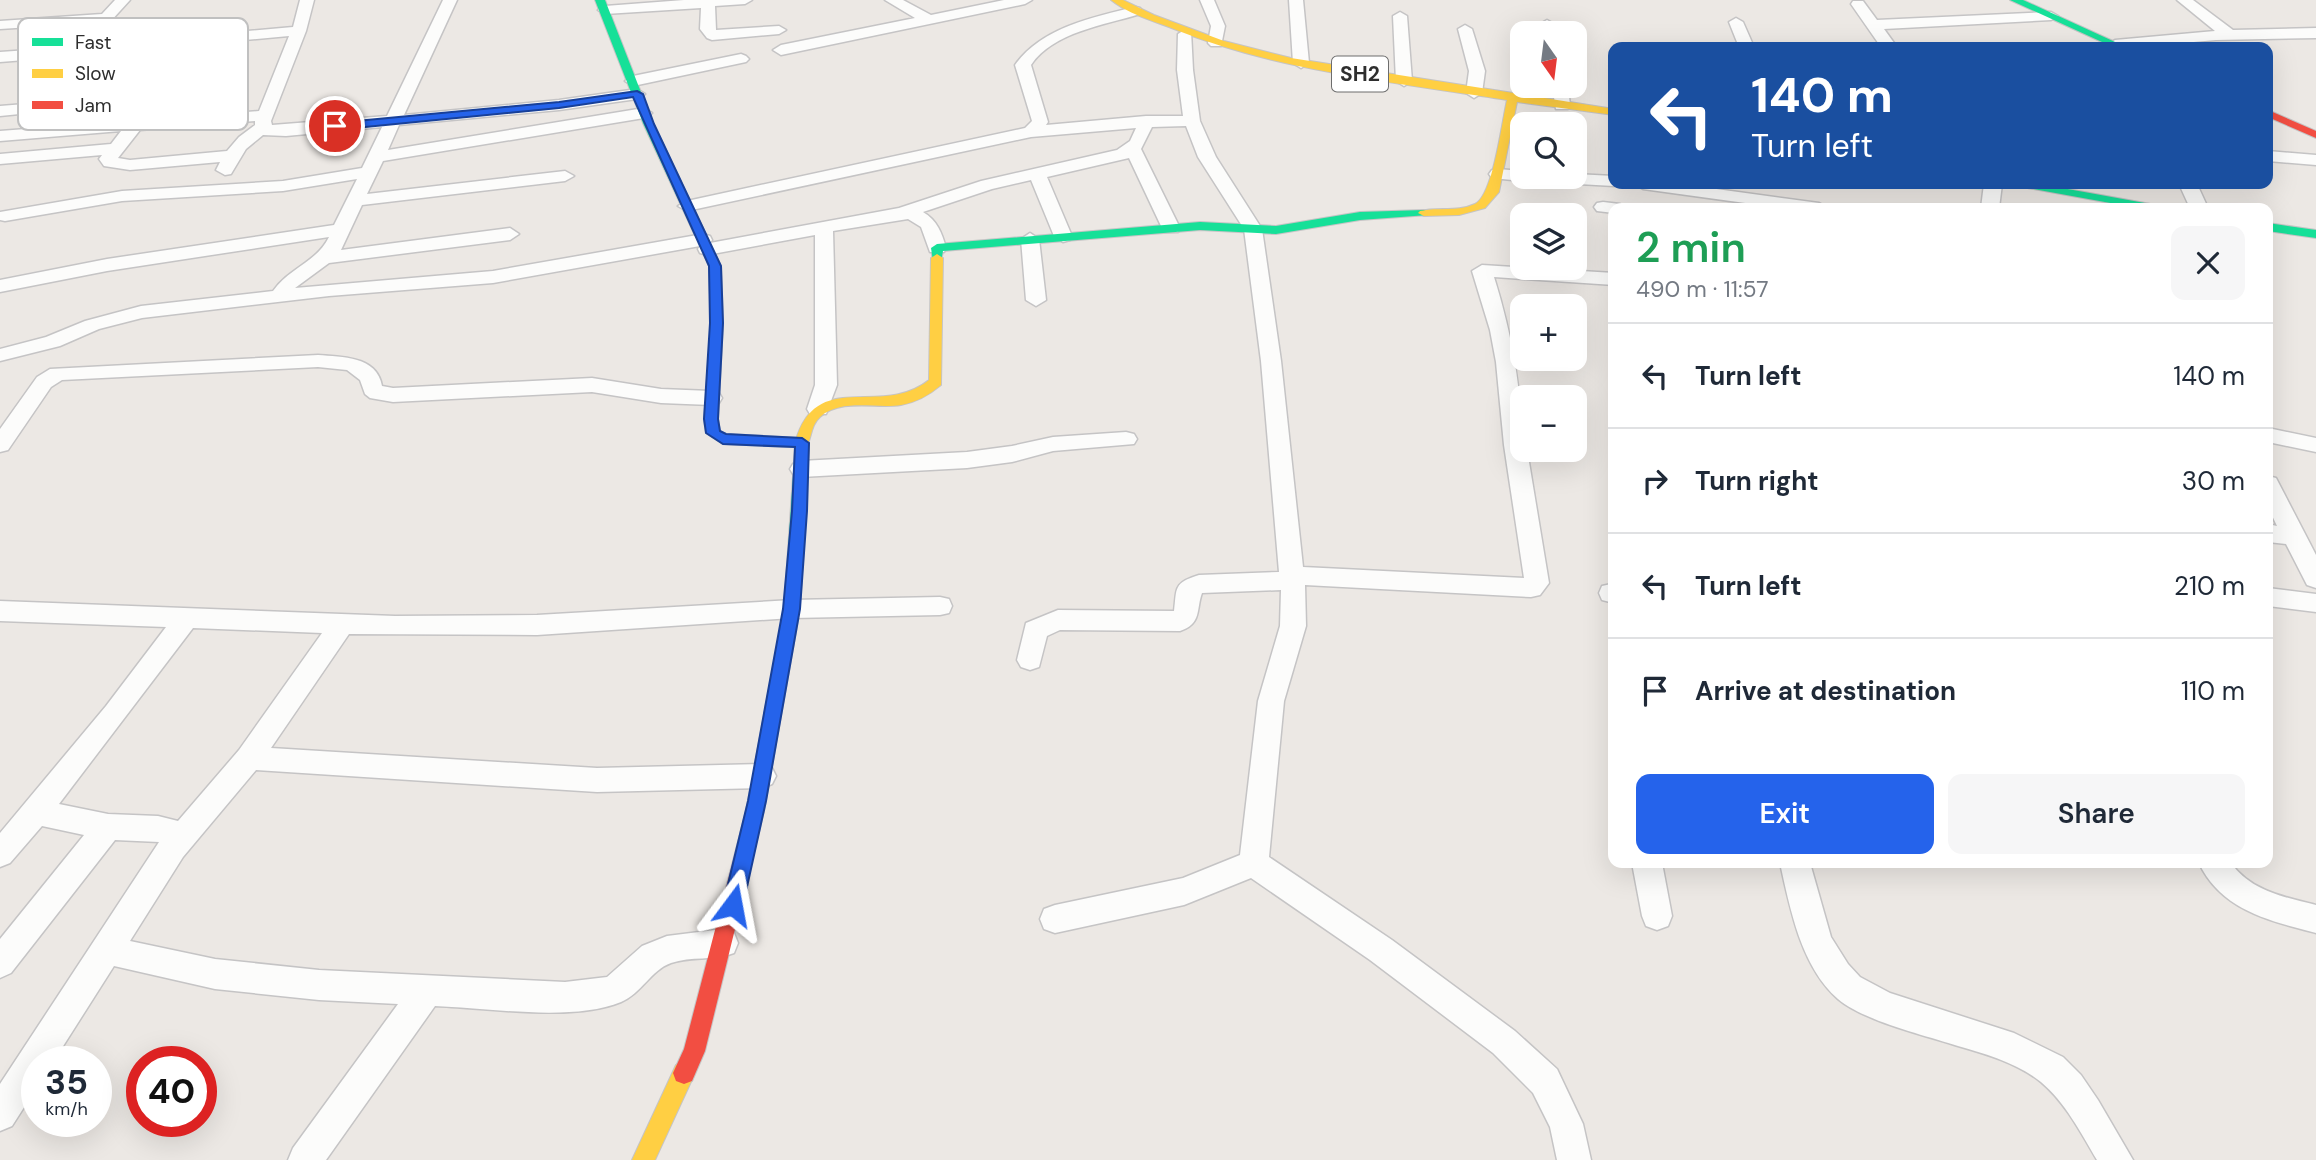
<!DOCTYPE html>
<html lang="en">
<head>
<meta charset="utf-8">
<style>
	:root { --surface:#fff; --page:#f6f6f7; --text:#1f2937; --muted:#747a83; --line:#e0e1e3; --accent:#2563eb }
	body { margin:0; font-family:"DM Sans",sans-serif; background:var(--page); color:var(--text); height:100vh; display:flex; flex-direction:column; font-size:26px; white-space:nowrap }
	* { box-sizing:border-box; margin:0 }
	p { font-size:23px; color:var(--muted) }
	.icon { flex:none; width:38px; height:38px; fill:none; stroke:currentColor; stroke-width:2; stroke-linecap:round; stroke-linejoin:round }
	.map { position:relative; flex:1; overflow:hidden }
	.drawer { position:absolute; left:1608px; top:203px; width:665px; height:665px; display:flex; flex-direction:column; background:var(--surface); border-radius:14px; box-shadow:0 7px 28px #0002 }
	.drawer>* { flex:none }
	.hud { position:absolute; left:1608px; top:42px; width:665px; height:147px; border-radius:14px; box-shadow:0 7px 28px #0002; background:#1a4fa0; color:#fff; overflow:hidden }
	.needle { width:46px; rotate:166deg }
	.fabs { position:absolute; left:1510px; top:21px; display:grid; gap:14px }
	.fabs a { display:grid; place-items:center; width:77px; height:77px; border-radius:14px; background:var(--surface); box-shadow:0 7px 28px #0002; font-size:35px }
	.speed { position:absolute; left:21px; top:1046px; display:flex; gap:14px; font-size:35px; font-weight:700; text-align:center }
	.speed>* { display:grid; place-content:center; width:91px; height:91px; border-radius:50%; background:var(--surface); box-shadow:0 7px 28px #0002; line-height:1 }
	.speed small { font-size:18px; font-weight:400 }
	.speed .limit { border:10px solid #d22; background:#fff; color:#111 }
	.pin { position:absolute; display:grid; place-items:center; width:60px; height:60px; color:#fff; margin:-30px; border:4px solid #fff; border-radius:50%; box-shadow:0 2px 7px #0007 }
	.me { position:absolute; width:77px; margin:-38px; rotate:13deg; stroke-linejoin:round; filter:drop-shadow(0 0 5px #0008) }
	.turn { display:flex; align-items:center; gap:24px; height:147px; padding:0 28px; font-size:32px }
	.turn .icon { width:91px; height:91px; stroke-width:2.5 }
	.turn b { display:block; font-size:49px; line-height:60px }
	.round { display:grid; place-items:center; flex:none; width:74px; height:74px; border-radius:14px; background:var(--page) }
	.head { display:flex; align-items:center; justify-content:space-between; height:119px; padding:0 28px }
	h1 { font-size:42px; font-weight:600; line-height:52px; color:#1e9e55 }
	.button { display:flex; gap:14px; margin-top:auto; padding:14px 28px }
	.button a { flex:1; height:80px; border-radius:14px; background:var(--accent); color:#fff; font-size:28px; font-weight:600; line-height:80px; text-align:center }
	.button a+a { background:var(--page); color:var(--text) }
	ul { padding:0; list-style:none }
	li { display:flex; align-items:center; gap:21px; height:105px; padding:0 28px; border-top:2px solid var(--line) }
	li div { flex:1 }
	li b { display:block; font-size:26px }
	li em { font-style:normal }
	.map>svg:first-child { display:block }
</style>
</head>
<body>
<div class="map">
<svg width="2316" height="1160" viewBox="0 0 2316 1160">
	<rect width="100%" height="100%" fill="#ece8e4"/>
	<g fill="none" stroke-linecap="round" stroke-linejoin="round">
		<defs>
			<path id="street" d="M 115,0 L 130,0 L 89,45 L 293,27 L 300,0 L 314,0 L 306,31 L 271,121 L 272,125 L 387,116 L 443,0 L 457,0 L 404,115 L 559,100 L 637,89 L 645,94 L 637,99 L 559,110 L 399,125 L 388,150 L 644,108 L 652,113 L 644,118 L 383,161 L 367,194 L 565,171 L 574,176 L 565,181 L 362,205 L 341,250 L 510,228 L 519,234 L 510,240 L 329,263 L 295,288 L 493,271 L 703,234 L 710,236 L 712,240 L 710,243 L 899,208 L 981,181 L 1117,150 L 1130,141 L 1136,128 L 1031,137 L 687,211 L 678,206 L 687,201 L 1025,128 L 1032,121 L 1015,65 C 1041,28 1093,17 1135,7 L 1140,8 L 1142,11 L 1140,14 C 1105,25 1053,32 1031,65 L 1048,122 L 1046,125 L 1146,116 L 1183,116 L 1177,70 L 1178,34 L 1186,29 L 1191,31 L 1193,70 L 1200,121 L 1216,157 L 1262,229 L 1281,361 L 1303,567 L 1524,578 L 1504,445 L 1496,362 L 1490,330 L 1472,271 L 1482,265 L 1614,273 L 1614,285 L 1494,277 C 1512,335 1522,389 1522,450 L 1527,450 L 1549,583 L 1540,595 L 1531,597 L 1305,585 L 1306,626 L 1284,701 L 1269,857 L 1392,940 L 1515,1031 L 1557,1069 L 1583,1124 L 1591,1160 L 1557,1160 L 1550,1127 L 1533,1093 L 1493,1053 L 1370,960 L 1251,878 L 1184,905 L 1055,933 L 1044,929 L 1040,919 L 1044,909 L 1055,905 L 1183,878 L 1240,855 L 1258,701 L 1280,626 L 1281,590 L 1202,593 C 1196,609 1202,624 1180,631 L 1060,630 L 1047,636 L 1039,667 L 1030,670 L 1021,667 L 1017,660 L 1026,623 L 1058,610 L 1174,611 C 1177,588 1173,583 1199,575 L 1279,572 L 1261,361 L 1244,229 L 1198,157 L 1186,126 L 1152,127 L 1141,149 L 1180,228 L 1178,232 L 1164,232 L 1162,228 L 1129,158 L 1047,177 L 1072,236 L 1070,240 L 1063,242 L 1054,236 L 1031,180 L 992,189 L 923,212 C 937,220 942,233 946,248 L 944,252 L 930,252 L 921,227 L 908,219 L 833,231 L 837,385 L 826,414 L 810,414 L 807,409 L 815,385 L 815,235 L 707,255 L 700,253 L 698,249 L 700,246 L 493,283 L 329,296 L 142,318 L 99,329 L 60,346 L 0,361 L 0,349 L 46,337 L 85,321 L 141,306 L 273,291 C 289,268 317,262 329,237 L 107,271 L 0,292 L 0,280 L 107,259 L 334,225 L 357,179 L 283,191 L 122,201 L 5,221 L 0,220 L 0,212 L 122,191 L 283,181 L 362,168 L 382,127 L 286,136 L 263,135 L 246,149 L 231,174 L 225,175 L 216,170 L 220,162 L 130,170 L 104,166 L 99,159 L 102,155 L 0,164 L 0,154 L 111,144 L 121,131 L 0,141 L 0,131 L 259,111 L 289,36 L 166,47 L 148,74 L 109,115 L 97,115 L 95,112 L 99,106 L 0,116 L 0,106 L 25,104 L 63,57 L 0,62 L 0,52 L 71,47 L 93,23 L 0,29 L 0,21 L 102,14 ZM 149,49 L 136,68 L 110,96 L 43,102 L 80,55 ZM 255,121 L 255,125 L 239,137 L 227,151 L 130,160 L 118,158 L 140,130 Z
				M 684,0 L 752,0 L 745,4 L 715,6 L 716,30 L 779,26 L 786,30 L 779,34 L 712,40 L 707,38 L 700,29 L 701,8 L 605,14 L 598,10 L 605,6 Z
				M 885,0 L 903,0 L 931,15 L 1004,0 L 1032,0 L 1025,4 L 781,55 L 773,50 L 781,45 L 915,18 Z
				M 1200,0 L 1214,0 L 1225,26 L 1221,46 L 1211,46 L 1208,43 L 1211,26 Z
				M 1289,0 L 1303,0 L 1309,63 L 1301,68 L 1293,63 Z
				M 2177,0 L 2193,0 L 2233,30 L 2316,28 L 2316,38 L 2216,40 L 2138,47 L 2109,47 L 2107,45 L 2115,40 L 2215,31 Z
				M 1853,1 L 1863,1 L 1877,20 L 2051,12 L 2058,16 L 2051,20 L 1884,29 L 1897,47 L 1881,47 L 1851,4 Z
				M 1400,12 L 1407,16 L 1412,81 L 1404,86 L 1396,81 L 1393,16 Z
				M 1736,18 L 1743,22 L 1754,47 L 1739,47 L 1729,22 Z
				M 1547,20 L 1554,24 L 1556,33 L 1541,33 L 1540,24 Z
				M 1465,25 L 1472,29 L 1485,71 L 1482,93 L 1474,98 L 1466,93 L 1469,71 L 1458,29 Z
				M 741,54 L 746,56 L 749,59 L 746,62 L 633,86 L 625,81 L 633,76 Z
				M 1552,86 L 1568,86 L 1570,106 L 1568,109 L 1556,109 Z
				M 2268,151 L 2316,155 L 2316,165 L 2268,161 Z
				M 1498,169 L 1522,171 L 1522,177 L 1530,177 L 1522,181 L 1492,178 L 1489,174 L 1492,170 Z
				M 1575,174 L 1614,176 L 1614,184 L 1621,184 L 1614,186 L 1542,182 L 1533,177 L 1575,177 Z
				M 1634,184 L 1680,184 L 1819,203 L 1828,208 L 1781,208 L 1643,189 Z
				M 1984,184 L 2002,184 L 1999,208 L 1981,208 Z
				M 2179,184 L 2197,184 L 2208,208 L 2190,208 Z
				M 1603,202 L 1620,204 L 1623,208 L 1614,208 L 1614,213 L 1597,211 L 1594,207 L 1597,203 Z
				M 1030,233 L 1039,239 L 1046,300 L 1036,306 L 1026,300 L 1021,239 Z
				M 318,355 C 342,357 377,356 382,386 L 393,388 L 592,378 L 661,389 L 711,391 L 719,393 L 722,398 L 719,403 L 711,405 L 661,403 L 592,392 L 393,402 L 370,398 L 365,394 L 360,380 L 347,370 L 318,367 L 62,380 L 51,387 L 8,450 L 0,452 L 0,429 L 37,377 L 50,369 Z
				M 2268,428 L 2316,438 L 2316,452 L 2268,442 Z
				M 1126,432 L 1134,434 L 1137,439 L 1134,444 L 1053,451 L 1012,462 L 967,468 L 801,477 L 793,474 L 790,469 L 793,464 L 801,461 L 967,452 L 1012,446 L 1053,437 Z
				M 2268,476 L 2276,478 L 2316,555 L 2316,588 L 2307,585 L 2286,544 L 2268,542 L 2268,524 L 2277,526 L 2268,507 Z
				M 1611,584 L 1614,585 L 1614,603 L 1602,600 L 1599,593 L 1602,586 Z
				M 2268,588 L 2316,594 L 2316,612 L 2268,606 Z
				M 940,597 L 949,599 L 952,606 L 949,613 L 940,615 L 792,618 L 537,635 L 349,634 L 271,748 L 597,768 L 762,764 L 772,768 L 776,776 L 772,784 L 762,788 L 597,792 L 256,770 L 183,857 L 130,941 L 215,959 L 319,970 L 565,982 L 607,977 L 642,946 L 667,936 L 723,929 L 734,933 L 738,943 L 734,953 C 714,961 691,956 671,963 C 651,970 641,994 621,1002 C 573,1022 488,1008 435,1006 L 326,1160 L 288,1160 L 293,1148 L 398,1004 L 319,1000 L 215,989 L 114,966 L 53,1062 L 37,1062 L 37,1087 L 12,1126 L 0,1131 L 0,1084 L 159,842 L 115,840 L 11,973 L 0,978 L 0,939 L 84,835 L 42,826 L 10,863 L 0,867 L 0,833 L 106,706 L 166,627 L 0,621 L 0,601 L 395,616 L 537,615 L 792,600 ZM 193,628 L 322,633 L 239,750 L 178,821 L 158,816 L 108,814 L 59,804 Z
				M 1632,863 L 1662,863 L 1672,916 L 1668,926 L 1657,930 L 1646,926 L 1642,916 Z
				M 1780,863 L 1810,863 L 1831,937 L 1848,964 L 1860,977 L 1890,993 L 2014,1033 L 2063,1057 L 2081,1075 L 2098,1100 L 2133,1160 L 2097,1160 C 2081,1133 2065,1102 2041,1082 C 2017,1063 1986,1054 1958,1046 C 1924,1035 1864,1021 1838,999 C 1801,967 1790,908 1780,863 Z
				M 2199,863 L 2231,863 C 2251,891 2284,897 2316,905 L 2316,933 C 2270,921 2221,910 2199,863 Z"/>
			<path id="fast" d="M 595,0 L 605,0 L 653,123 L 721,266 L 723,323 L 718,420 L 720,431 L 726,434 L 802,438 L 809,443 L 800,609 L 764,811 L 761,817 L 755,819 L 749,817 L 746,811 L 784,609 L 795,447 L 723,444 L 706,433 L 704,420 L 711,323 L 709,266 L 643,123 Z
				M 2010,0 L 2023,0 L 2126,47 L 2113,47 Z
				M 2017,184 L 2040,184 L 2156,205 L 2162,208 L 2138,208 L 2022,187 Z
				M 1424,210 L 1430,213 L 1428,215 L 1360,220 L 1276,234 L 1200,230 L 943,251 L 941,261 L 933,261 L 931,248 L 937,244 L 1200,222 L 1276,226 L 1360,212 Z
				M 2268,223 L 2316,230 L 2316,238 L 2268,231 Z"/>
			<path id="slow" d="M 1111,0 L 1123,0 L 1154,15 L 1224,41 L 1291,58 L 1614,109 L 1614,115 L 1517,102 L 1499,192 L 1485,208 L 1459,215 L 1424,216 L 1418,213 L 1420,211 C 1438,207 1458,212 1475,204 C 1493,196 1502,121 1507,100 C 1394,82 1275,71 1169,27 C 1150,20 1127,13 1111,0 Z
				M 937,254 L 943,258 L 941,385 C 929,395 917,402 901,405 C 876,409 841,398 820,417 C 811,425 812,436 807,446 L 797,446 L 795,443 C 816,366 880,419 929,380 L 931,258 Z
				M 684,1062 L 692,1065 L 695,1073 L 655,1160 L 632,1160 L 676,1065 Z"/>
			<path id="jam" d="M 2268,110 L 2316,131 L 2316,138 L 2268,117 Z
				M 755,803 L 761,805 L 764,811 L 705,1051 L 692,1081 L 684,1084 L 676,1081 L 673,1073 L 684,1049 L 746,811 L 749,805 Z"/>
		</defs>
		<use href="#street" stroke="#c5c4c5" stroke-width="3"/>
		<use href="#fast" stroke="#c5c4c5" stroke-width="2"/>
		<use href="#slow" stroke="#c5c4c5" stroke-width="2"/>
		<use href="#jam" stroke="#c5c4c5" stroke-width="2"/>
		<use href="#street" fill="#fcfcfb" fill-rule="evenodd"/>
		<use href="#fast" fill="#16e098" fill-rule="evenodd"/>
		<use href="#slow" fill="#ffcf43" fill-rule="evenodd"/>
		<use href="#jam" fill="#f24e42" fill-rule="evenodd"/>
	</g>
	<path fill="#2563eb" stroke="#184099" stroke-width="2" d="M 637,91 L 643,94 L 654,124 L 721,266 L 723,323 L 718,419 L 720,431 L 726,434 L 802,438 L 809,443 L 807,511 L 800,609 L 766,801 L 743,905 L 740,911 L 733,914 L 726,911 L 723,905 L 748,801 L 783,609 L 792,511 L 795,447 L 723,444 L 706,433 L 704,419 L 710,323 L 709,266 L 633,97 L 559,108 L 335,130 L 329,126 L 335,123 L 559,102 Z"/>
	<g text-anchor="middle" stroke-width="5" stroke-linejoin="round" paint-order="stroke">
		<rect fill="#fff" stroke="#6d6d6d" stroke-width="2" x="1332" y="56.5" width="56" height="35" rx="5"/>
		<g font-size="21" font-weight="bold" fill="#2e2e2e">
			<text x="1360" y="81">SH2</text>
		</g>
	</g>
	<rect x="18" y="18" width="230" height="112" rx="10" fill="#fff" stroke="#c0c0c0" stroke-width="2"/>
	<rect x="32" y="38" width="31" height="8" fill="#16e098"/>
	<rect x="32" y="69" width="31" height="9" fill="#ffcf43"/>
	<rect x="32" y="101" width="31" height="8" fill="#f24e42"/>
	<g font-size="19" fill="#2e2e2e">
		<text x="75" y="49">Fast</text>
		<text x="75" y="80">Slow</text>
		<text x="75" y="112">Jam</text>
	</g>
</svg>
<div class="fabs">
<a><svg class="needle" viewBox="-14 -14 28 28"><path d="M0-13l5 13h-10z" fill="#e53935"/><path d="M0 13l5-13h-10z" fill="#747a83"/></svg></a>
<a><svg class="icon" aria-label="search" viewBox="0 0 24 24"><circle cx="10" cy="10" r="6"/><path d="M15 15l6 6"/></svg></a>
<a><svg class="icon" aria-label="layers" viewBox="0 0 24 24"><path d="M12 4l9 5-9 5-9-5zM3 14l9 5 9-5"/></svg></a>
<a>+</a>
<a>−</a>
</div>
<div class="speed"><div>35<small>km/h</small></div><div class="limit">40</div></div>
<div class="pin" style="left:335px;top:126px;background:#d93025"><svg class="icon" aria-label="arrive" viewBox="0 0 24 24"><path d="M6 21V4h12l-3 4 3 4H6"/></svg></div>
<svg class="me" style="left:733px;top:905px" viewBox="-20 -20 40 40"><path d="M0-17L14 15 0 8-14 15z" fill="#2563eb" stroke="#fff" stroke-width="4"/></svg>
<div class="hud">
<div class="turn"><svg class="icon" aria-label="left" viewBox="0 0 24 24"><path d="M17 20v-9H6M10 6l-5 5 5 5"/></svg><div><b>140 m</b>Turn left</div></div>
</div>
<section class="drawer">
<div class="head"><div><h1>2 min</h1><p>490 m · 11:57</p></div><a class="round"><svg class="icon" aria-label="close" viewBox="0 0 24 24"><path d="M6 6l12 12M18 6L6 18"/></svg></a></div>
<ul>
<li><svg class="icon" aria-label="left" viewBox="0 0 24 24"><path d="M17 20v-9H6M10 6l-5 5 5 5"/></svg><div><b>Turn left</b></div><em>140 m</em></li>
<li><svg class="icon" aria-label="right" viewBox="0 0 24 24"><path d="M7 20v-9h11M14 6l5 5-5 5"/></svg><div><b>Turn right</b></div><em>30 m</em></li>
<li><svg class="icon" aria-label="left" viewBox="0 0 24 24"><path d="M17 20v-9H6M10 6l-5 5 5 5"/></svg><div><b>Turn left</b></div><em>210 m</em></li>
<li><svg class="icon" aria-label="arrive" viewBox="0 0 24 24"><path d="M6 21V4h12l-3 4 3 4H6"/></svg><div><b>Arrive at destination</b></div><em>110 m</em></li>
</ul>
<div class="button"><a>Exit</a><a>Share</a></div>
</section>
</div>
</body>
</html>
